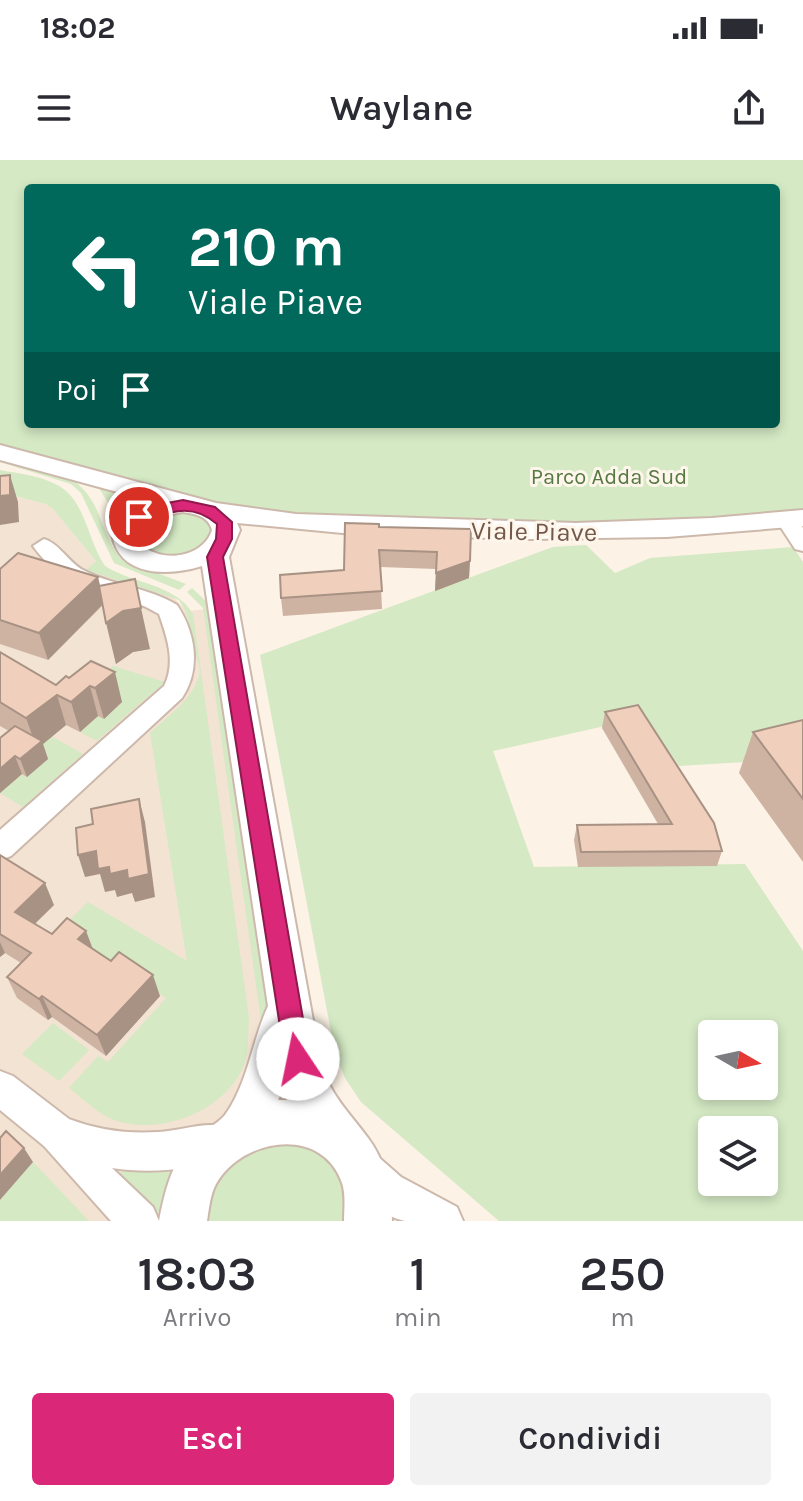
<!DOCTYPE html>
<html lang="it">
<head>
<meta charset="utf-8">
<style>
	:root { --surface:#fff; --page:#f2f2f3; --text:#2b2b33; --muted:#7c7c81; --accent:#db2777 }
	body { margin:0; font-family:Karla,sans-serif; background:var(--page); color:var(--text); height:100vh; display:flex; flex-direction:column; font-size:30px; white-space:nowrap }
	* { box-sizing:border-box; margin:0 }
	p { font-size:26px; color:var(--muted) }
	.icon { flex:none; width:44px; height:44px; fill:none; stroke:currentColor; stroke-width:2; stroke-linecap:round; stroke-linejoin:round }
	.map { position:relative; height:1061px; overflow:hidden }
	.details { display:flex; flex-direction:column; background:var(--surface); flex:1 }
	.details>* { flex:none }
	.hud { position:absolute; left:24px; top:24px; width:756px; height:244px; border-radius:8px; box-shadow:0 4px 12px #0003; background:#00695c; color:#fff; overflow:hidden }
	.needle { width:52px; rotate:99deg }
	.fabs { position:absolute; left:698px; top:860px; display:grid; gap:16px }
	.fabs a { display:grid; place-items:center; width:80px; height:80px; border-radius:8px; background:var(--surface); box-shadow:0 4px 12px #0003; font-size:40px }
	.pin { position:absolute; display:grid; place-items:center; width:68px; height:68px; color:#fff; margin:-34px; border:4px solid #fff; border-radius:50%; box-shadow:0 2px 8px #0007 }
	.me { position:absolute; width:88px; margin:-44px; rotate:349deg; stroke-linejoin:round; filter:drop-shadow(0 0 6px #0008) }
	.turn { display:flex; align-items:center; gap:28px; height:168px; padding:0 32px; font-size:36px }
	.turn .icon { width:104px; height:104px; stroke-width:2.5 }
	.turn b { display:block; font-size:56px; line-height:68px }
	.then { display:flex; align-items:center; height:76px; padding:0 32px; background:#0003; gap:16px; font-size:30px }
	.eta { display:flex; justify-content:space-evenly; align-items:center; height:136px; text-align:center }
	.eta b { font-size:48px; font-weight:600; line-height:56px }
	.button { display:flex; gap:16px; margin-top:auto; padding:16px 32px }
	.button a { flex:1; height:92px; border-radius:8px; background:var(--accent); color:#fff; font-size:32px; font-weight:600; line-height:92px; text-align:center }
	.button a+a { background:var(--page); color:var(--text) }
	.status { display:flex; justify-content:space-between; align-items:center; height:56px; padding:0 40px; background:var(--surface); direction:ltr }
	.status svg { height:22px; fill:currentColor }
	header { display:flex; justify-content:space-between; align-items:center; height:104px; padding:0 32px; background:var(--surface); font-size:36px; font-weight:600 }
	.map>svg:first-child { display:block }
</style>
</head>
<body>
<div class="status"><b>18:02</b><svg viewBox="0 0 49 12"><path d="M0 12V9h3v3zM5 12V6h3v6zM10 12V3h3v9zM15 12V0h3v12zM26 1h20v11H26zM47 4h2v5h-2z"/></svg></div>
<header><svg class="icon" aria-label="menu" viewBox="0 0 24 24"><path d="M4 6h16M4 12h16M4 18h16"/></svg>Waylane<svg class="icon" aria-label="share" viewBox="0 0 24 24"><path d="M12 15V3M7 8l5-5 5 5M5 13v7h14v-7"/></svg></header>
<div class="map">
<svg width="803" height="1061" viewBox="0 0 803 1061">
	<rect width="100%" height="100%" fill="#fcf2e5"/>
	<path fill="#f3e3d3" d="M 0,332 L 46,344 L 53,349 L 96,401 L 87,410 L 173,437 L 187,451 L 220,448 L 284,841 L 365,1061 L 0,1061 Z"/>
	<path fill="#d4e9c4" fill-rule="evenodd" d="M 0,0 L 803,0 L 803,353 L 677,366 L 255,355 L 0,289 ZM 28,28 L 776,28 L 776,264 L 28,264 Z
		M 0,297 L 67,316 C 105,340 97,370 121,399 L 186,424 L 179,430 L 114,403 L 81,333 L 71,324 L 0,302 Z
		M 0,310 C 20,314 45,316 62,328 C 86,344 89,384 105,406 C 133,424 176,424 193,454 L 249,858 C 248,872 249,888 245,902 C 229,950 160,977 114,960 C 98,954 82,938 69,928 L 98,896 L 108,902 L 166,838 L 126,811 L 44,785 L 88,742 L 187,801 L 150,573 C 168,556 196,537 200,511 L 186,452 L 179,440 L 86,410 L 96,401 L 53,349 L 46,344 L 0,332 Z
		M 96,323 L 171,340 L 121,364 Z
		M 190,350 L 216,364 L 205,389 L 178,398 L 140,391 L 136,368 L 153,355 Z
		M 586,385 L 615,413 L 650,398 L 793,387 L 803,402 L 803,563 L 793,599 L 679,606 L 645,557 L 493,591 L 534,707 L 745,704 L 803,791 L 803,1061 L 499,1061 L 361,942 L 345,918 L 335,893 L 260,495 L 553,387 ZM 712,874 L 764,874 L 764,926 L 712,926 ZM 712,970 L 764,970 L 764,1022 L 712,1022 Z
		M 192,428 L 212,447 L 272,834 L 262,868 L 203,448 L 187,432 Z
		M 113,506 L 165,522 L 97,581 L 80,572 L 98,556 L 104,558 L 122,542 L 64,542 Z
		M 31,565 L 83,594 L 23,647 L 0,633 L 22,614 L 27,617 Z
		M 53,863 L 89,890 L 59,921 L 22,894 Z
		M 308,978 L 345,1012 L 353,1061 L 198,1061 L 202,1036 L 234,990 Z
		M 33,1002 L 89,1061 L 0,1061 L 0,1040 Z
		M 179,1005 L 167,1061 L 120,1013 L 125,1009 Z"/>
	<g fill="none" stroke-linecap="round" stroke-linejoin="round">
		<defs>
			<path id="minor" d="M 787,353 L 795,355 L 803,368 L 803,391 L 795,389 L 776,360 Z
				M 44,379 C 59,383 68,402 83,410 C 113,426 148,427 177,445 C 196,473 201,510 182,538 L 11,696 L 0,700 L 0,670 L 164,526 C 176,503 167,477 159,454 C 111,425 70,438 33,386 Z
				M 0,911 L 13,916 L 69,959 C 98,970 127,974 158,972 C 182,971 210,959 233,969 L 239,982 L 233,995 C 198,1010 150,1014 112,1008 L 153,1047 L 159,1061 L 111,1061 L 44,986 L 0,950 Z
				M 363,989 L 376,995 L 401,1017 L 457,1047 L 463,1061 C 445,1061 423,1061 405,1061 C 380,1056 353,1030 344,1008 L 350,995 Z"/>
			<path id="tertiary" d="M 0,285 L 216,343 L 296,354 L 576,363 L 712,358 L 803,350 L 803,366 L 667,377 L 530,379 L 353,374 L 237,363 L 240,370 L 229,397 L 320,899 C 328,933 348,951 368,978 C 386,1002 392,1032 392,1061 L 344,1061 C 344,1049 346,1035 342,1023 C 322,965 242,978 216,1024 C 210,1035 209,1049 207,1061 L 159,1061 C 164,1034 172,1002 191,981 C 200,972 217,965 225,955 C 248,923 252,881 268,846 L 202,406 C 169,416 119,418 112,374 L 124,355 L 154,342 L 0,300 ZM 183,352 C 196,354 208,356 212,370 C 203,398 161,404 141,384 L 139,374 C 149,358 166,355 183,352 ZM 283,929 L 287,940 L 278,940 Z"/>
		</defs>
		<use href="#minor" stroke="#cdb9ac" stroke-width="4"/>
		<use href="#tertiary" stroke="#cdb9ac" stroke-width="4"/>
		<use href="#minor" fill="#fff" fill-rule="evenodd"/>
		<use href="#tertiary" fill="#fff" fill-rule="evenodd"/>
	</g>
	<path fill="#ceb3a3" d="M 379,367 L 471,369 L 469,418 L 435,431 L 436,409 L 380,407 L 382,449 L 283,456 L 281,438 L 344,410 Z
		M 0,409 L 98,417 L 100,426 L 150,489 L 133,492 L 116,504 L 103,445 L 48,500 L 0,484 Z
		M 0,492 L 56,525 L 69,518 L 91,501 L 122,542 L 104,559 L 98,556 L 80,572 L 66,565 L 43,584 L 48,599 L 27,617 L 22,614 L 0,633 L 9,571 L 0,566 Z
		M 605,552 L 722,691 L 717,706 L 578,707 L 574,680 L 577,665 L 658,664 L 602,568 Z
		M 803,560 L 803,702 L 739,613 L 753,572 Z
		M 0,695 L 54,745 L 35,764 L 52,774 L 86,771 L 93,789 L 160,836 L 106,896 L 52,857 L 48,860 L 17,838 L 7,817 L 21,803 L 5,793 L 0,797 Z"/>
	<path fill="#a89284" d="M 10,315 L 18,342 L 19,362 L 0,365 L 0,336 Z
		M 470,401 L 469,418 L 435,431 L 436,413 Z
		M 98,417 L 104,443 L 48,500 L 39,473 Z
		M 141,448 L 150,489 L 133,492 L 116,504 L 106,463 L 123,451 Z
		M 115,512 L 122,542 L 104,559 L 95,528 Z
		M 90,526 L 98,556 L 80,572 L 71,542 Z
		M 57,535 L 66,565 L 43,584 L 48,599 L 27,617 L 20,599 L 36,586 L 26,558 Z
		M 15,596 L 22,614 L 0,633 L 0,609 Z
		M 139,639 L 145,662 L 155,737 L 135,742 L 132,733 L 117,737 L 115,730 L 105,732 L 100,714 L 85,717 L 78,695 L 96,691 L 109,707 L 127,710 Z
		M 45,723 L 54,745 L 24,774 L 15,752 Z
		M 86,771 L 94,793 L 78,779 Z
		M 0,782 L 5,793 L 0,797 Z
		M 153,815 L 160,836 L 106,896 L 97,875 Z
		M 42,836 L 52,857 L 48,860 L 39,839 Z
		M 24,988 L 33,1002 L 0,1040 L 0,1015 Z"/>
	<path fill="#f0d0bd" stroke="#a89284" stroke-width="2" d="M 10,315 L 10,335 L 0,336 L 0,316 Z
		M 345,363 L 379,364 L 379,367 L 471,369 L 470,401 L 436,413 L 437,392 L 379,390 L 382,431 L 281,438 L 280,415 L 344,410 Z
		M 18,393 L 98,417 L 39,473 L 0,460 L 0,409 Z
		M 135,419 L 141,448 L 123,451 L 106,463 L 99,426 Z
		M 0,492 L 56,525 L 66,516 L 69,518 L 91,501 L 115,512 L 95,528 L 90,526 L 71,542 L 57,535 L 26,558 L 0,542 Z
		M 638,545 L 714,663 L 722,691 L 581,692 L 577,665 L 672,664 L 605,552 Z
		M 803,560 L 803,639 L 753,572 Z
		M 15,566 L 42,581 L 20,599 L 15,596 L 0,609 L 0,578 Z
		M 139,639 L 149,714 L 128,719 L 127,710 L 110,714 L 109,707 L 98,709 L 96,691 L 78,695 L 76,668 L 93,664 L 91,649 Z
		M 0,695 L 45,723 L 15,752 L 52,774 L 67,758 L 86,771 L 78,779 L 111,801 L 119,792 L 153,815 L 97,875 L 42,836 L 39,839 L 7,817 L 31,793 L 0,774 Z
		M 6,971 L 24,988 L 0,1015 L 0,978 Z"/>
	<path fill="#db2777" stroke="#8e194d" stroke-width="2" d="M 183,340 L 215,347 L 232,362 L 232,379 L 223,397 L 310,899 L 307,908 L 298,911 L 289,908 L 285,899 L 207,397 L 216,379 L 217,364 C 191,341 168,353 139,361 L 131,357 L 146,347 Z"/>
	<g text-anchor="middle" stroke-width="6" stroke-linejoin="round" paint-order="stroke">
		<g font-size="22" fill="#557943" stroke="#fff6eb">
			<text x="609" y="324">Parco Adda Sud</text>
		</g>
		<g font-size="26" fill="#74584b" stroke="#fff6eb">
			<text transform="translate(534 371) rotate(1)" y="9">Viale Piave</text>
		</g>
	</g>
</svg>
<div class="fabs">
<a><svg class="needle" viewBox="-14 -14 28 28"><path d="M0-13l5 13h-10z" fill="#e53935"/><path d="M0 13l5-13h-10z" fill="#7c7c81"/></svg></a>
<a><svg class="icon" aria-label="layers" viewBox="0 0 24 24"><path d="M12 4l9 5-9 5-9-5zM3 14l9 5 9-5"/></svg></a>
</div>
<div class="pin" style="left:139px;top:357px;background:#d93025"><svg class="icon" aria-label="arrive" viewBox="0 0 24 24"><path d="M6 21V4h12l-3 4 3 4H6"/></svg></div>
<svg class="me" style="left:298px;top:899px" viewBox="-20 -20 40 40"><circle r="19" fill="#fff"/><path d="M0-13L10 11 0 6-10 11z" fill="#db2777"/></svg>
<div class="hud">
<div class="turn"><svg class="icon" aria-label="left" viewBox="0 0 24 24"><path d="M17 20v-9H6M10 6l-5 5 5 5"/></svg><div><b>210 m</b>Viale Piave</div></div>
<div class="then">Poi<svg class="icon" aria-label="arrive" viewBox="0 0 24 24"><path d="M6 21V4h12l-3 4 3 4H6"/></svg></div>
</div>
</div>
<section class="details">
<div class="eta">
<div><b>18:03</b><p>Arrivo</p></div>
<div><b>1</b><p>min</p></div>
<div><b>250</b><p>m</p></div>
</div>
<div class="button"><a>Esci</a><a>Condividi</a></div>
</section>
</body>
</html>
